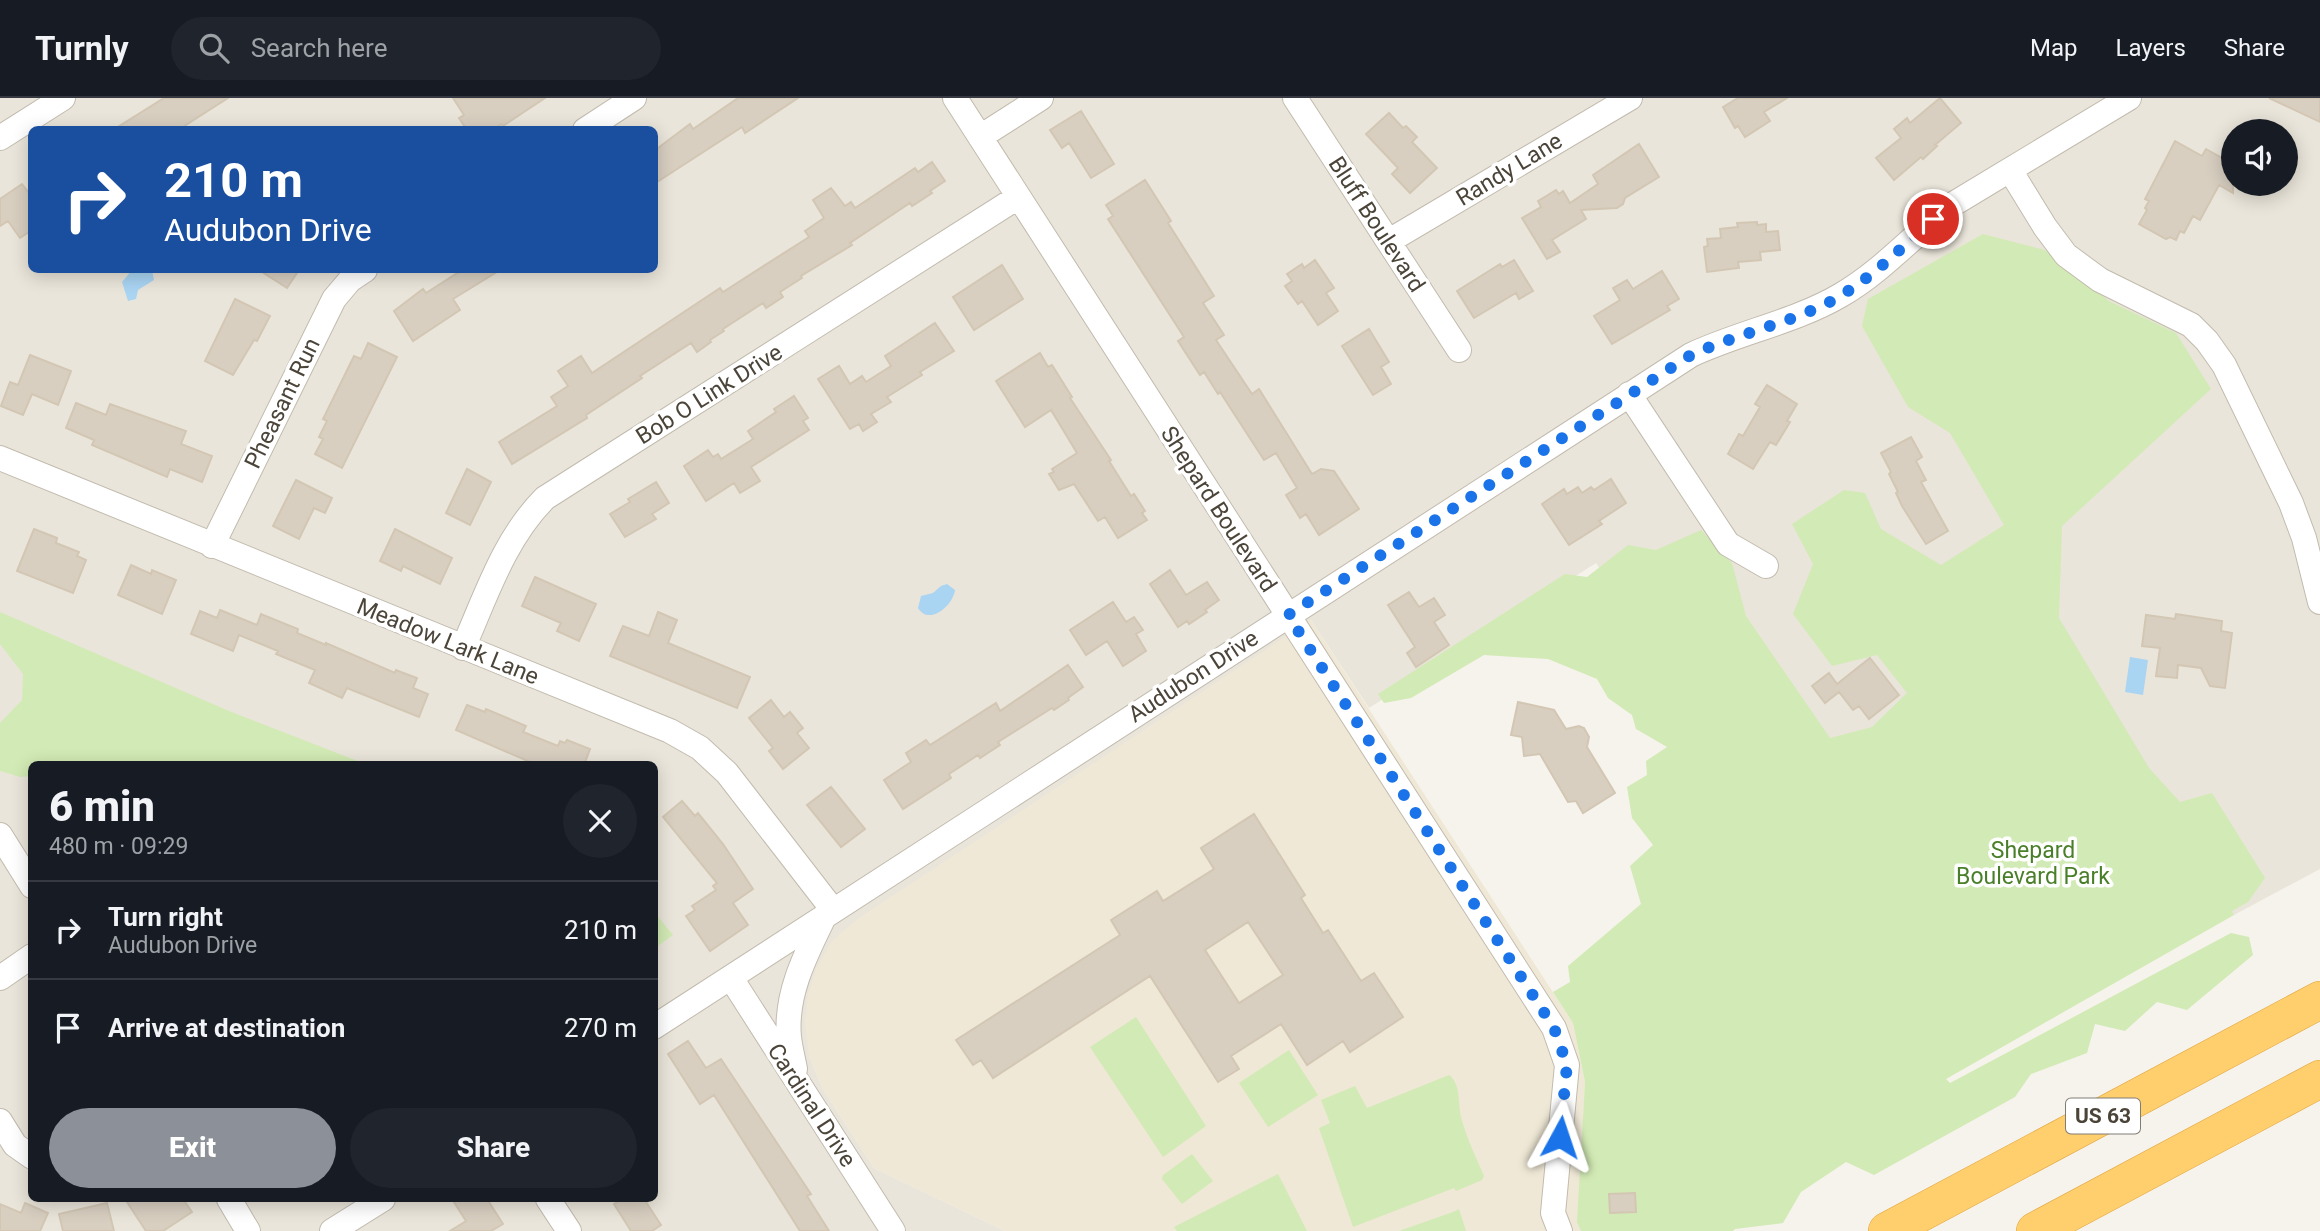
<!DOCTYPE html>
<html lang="en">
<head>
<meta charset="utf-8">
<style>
	:root { --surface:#171b24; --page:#20242c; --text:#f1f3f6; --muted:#9ea1a6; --line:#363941; --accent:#8c9099 }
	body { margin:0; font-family:Roboto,sans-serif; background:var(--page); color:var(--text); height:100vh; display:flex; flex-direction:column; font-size:26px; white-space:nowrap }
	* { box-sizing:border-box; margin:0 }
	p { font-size:23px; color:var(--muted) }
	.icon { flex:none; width:38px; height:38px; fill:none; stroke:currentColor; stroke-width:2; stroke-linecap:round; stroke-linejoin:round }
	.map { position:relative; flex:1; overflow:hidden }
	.side { position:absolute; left:28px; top:663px; width:630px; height:441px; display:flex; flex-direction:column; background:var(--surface); border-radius:10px; box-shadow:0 4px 18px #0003 }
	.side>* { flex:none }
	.hud { position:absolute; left:28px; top:28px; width:630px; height:147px; border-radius:10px; box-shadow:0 4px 18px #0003; background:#1a4fa0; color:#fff; overflow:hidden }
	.controls { position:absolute; left:2221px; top:21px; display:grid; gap:14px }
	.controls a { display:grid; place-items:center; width:77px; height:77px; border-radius:50%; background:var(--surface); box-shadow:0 4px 18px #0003; font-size:35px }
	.pin { position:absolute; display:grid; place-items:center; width:60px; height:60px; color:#fff; margin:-30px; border:4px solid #fff; border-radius:50%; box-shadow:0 2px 7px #0007 }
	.me { position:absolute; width:77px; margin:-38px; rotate:5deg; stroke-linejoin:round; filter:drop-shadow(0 0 5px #0008) }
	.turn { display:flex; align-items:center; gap:24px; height:147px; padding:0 21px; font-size:32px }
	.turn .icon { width:91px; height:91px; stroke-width:2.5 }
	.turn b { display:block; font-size:49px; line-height:60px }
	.round { display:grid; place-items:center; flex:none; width:74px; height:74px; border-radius:37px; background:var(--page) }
	.headline { display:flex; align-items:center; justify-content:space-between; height:119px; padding:0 21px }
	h1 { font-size:42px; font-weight:800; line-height:52px }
	.cta { display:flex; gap:14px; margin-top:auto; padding:14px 21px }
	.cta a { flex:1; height:80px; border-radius:42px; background:var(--accent); color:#fff; font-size:28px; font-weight:800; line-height:80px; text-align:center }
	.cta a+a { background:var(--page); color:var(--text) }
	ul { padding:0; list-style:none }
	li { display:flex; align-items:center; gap:21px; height:98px; padding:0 21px; border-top:2px solid var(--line) }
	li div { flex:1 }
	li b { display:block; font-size:26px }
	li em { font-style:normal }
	header { display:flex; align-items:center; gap:42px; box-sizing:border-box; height:98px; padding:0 35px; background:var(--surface); border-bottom:2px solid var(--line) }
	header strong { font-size:33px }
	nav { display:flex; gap:38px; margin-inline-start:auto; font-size:24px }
	.search { width:490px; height:63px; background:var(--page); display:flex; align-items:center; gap:18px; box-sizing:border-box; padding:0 24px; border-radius:38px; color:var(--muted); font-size:26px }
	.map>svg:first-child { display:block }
</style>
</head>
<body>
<header>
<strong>Turnly</strong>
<div class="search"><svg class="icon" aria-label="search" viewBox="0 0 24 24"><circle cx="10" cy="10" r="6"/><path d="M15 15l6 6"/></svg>Search here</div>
<nav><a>Map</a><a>Layers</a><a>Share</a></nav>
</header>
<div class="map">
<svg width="2320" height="1133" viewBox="0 0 2320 1133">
	<rect width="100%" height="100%" fill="#f6f3ec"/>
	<path fill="#eae5da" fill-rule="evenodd" d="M 0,0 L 2320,0 L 2320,771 L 2234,817 L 2083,565 L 1780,753 L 1596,465 L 1369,610 L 1311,522 L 809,958 L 823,991 L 874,1070 L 1005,1133 L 0,1133 ZM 32,32 L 654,32 L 654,172 L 32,172 ZM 2233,33 L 2286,33 L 2286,86 L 2233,86 ZM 32,667 L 654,667 L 654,1101 L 32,1101 Z"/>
	<path fill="#efe8d6" d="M 1311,522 L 1573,925 L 1585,984 L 1578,1124 L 1581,1133 L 1005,1133 L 874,1070 L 823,991 L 809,958 L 805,925 L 808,896 L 817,869 L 832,843 L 859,820 Z"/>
	<path fill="#d2eab5" d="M 1983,136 L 2045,152 L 2109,203 L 2176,235 L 2211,291 L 2062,428 L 2059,520 L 2149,670 L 2180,704 L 2212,695 L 2265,780 L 2248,804 L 2232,813 L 2234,817 L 1946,981 L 1950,985 L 2231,835 L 2249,839 L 2253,857 L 2187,912 L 2157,904 L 2125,933 L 2095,926 L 2087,955 L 2031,976 L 2015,999 L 1874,1077 L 1846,1064 L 1801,1094 L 1783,1125 L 1735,1131 L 1733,1133 L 1581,1133 L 1577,1124 L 1585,984 L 1573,925 L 1553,894 L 1570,884 L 1568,868 L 1641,806 L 1630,768 L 1653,747 L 1632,720 L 1627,689 L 1647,677 L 1646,663 L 1667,649 L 1636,631 L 1632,617 L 1608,600 L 1597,581 L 1548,561 L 1484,557 L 1411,600 L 1384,605 L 1378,596 L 1565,476 L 1587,479 L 1628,447 L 1656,452 L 1701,432 L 1732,465 L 1746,518 L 1830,640 L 1872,629 L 1907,595 L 1877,557 L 1832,568 L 1793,516 L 1813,466 L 1792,426 L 1844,392 L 1865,395 L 1881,431 L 1941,467 L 2004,427 L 1950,335 L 1908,309 L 1862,228 L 1868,201 Z
		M 0,514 L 229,613 L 368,667 L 69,667 L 58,665 L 55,667 L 32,667 L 31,678 L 20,679 L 0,673 L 0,625 L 22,602 L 23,576 L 0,546 Z
		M 655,815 L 673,837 L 655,850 L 654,850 Z
		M 1136,919 L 1206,1028 L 1163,1059 L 1090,949 Z
		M 1289,952 L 1318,997 L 1268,1029 L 1239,985 Z
		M 1449,977 C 1461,986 1458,1006 1461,1019 C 1466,1039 1476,1059 1484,1078 L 1482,1082 L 1456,1093 L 1454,1090 L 1353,1129 L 1319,1030 L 1330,1025 L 1321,1002 L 1355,988 L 1367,1010 Z
		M 1192,1056 L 1213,1083 L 1182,1106 L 1162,1081 L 1163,1077 Z
		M 1278,1076 L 1307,1133 L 1177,1133 L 1174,1129 Z
		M 1459,1111 L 1466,1133 L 1399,1133 L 1453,1114 Z"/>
	<path fill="#a9d4f2" d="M 132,172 L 152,172 L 154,182 L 138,192 L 136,201 L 128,203 L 122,184 Z
		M 947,486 L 955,492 C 953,508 929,528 918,510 L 921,498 L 933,495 L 941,488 Z
		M 2130,559 L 2148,562 L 2143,597 L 2125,594 Z"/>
	<path fill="#d8cfc1" stroke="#d3c7b4" stroke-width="2" fill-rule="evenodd" d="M 164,0 L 228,0 L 178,32 L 113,32 Z
		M 453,0 L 545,0 L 503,28 L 501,26 L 492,32 L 467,32 L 459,20 L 464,17 Z
		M 738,0 L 798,0 L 745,35 L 742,29 L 654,86 L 654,53 L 690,26 L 693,31 Z
		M 1738,0 L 1787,0 L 1764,14 L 1770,23 L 1745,39 L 1738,28 L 1735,30 L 1723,9 Z
		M 1940,0 L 1961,25 L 1935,47 L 1937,48 L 1923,61 L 1921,59 L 1894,82 L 1876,60 L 1901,40 L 1894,31 L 1907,20 L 1910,25 Z
		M 2269,0 L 2320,0 L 2320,24 Z
		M 1081,13 L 1114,66 L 1091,80 L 1069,45 L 1062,50 L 1050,32 Z
		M 1389,15 L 1403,30 L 1406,28 L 1417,39 L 1412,44 L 1437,70 L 1410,95 L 1392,76 L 1398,70 L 1366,36 Z
		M 2175,43 L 2202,58 L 2206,51 L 2233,66 L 2233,95 L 2219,87 L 2200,122 L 2193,118 L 2184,135 L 2180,133 L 2176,142 L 2170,139 L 2166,141 L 2139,126 L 2147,112 L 2145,110 L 2149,103 L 2145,101 Z
		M 1639,46 L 1659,79 L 1625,100 L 1623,106 L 1617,110 L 1581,112 L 1586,121 L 1552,142 L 1560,154 L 1547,161 L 1522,120 L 1541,109 L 1538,103 L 1556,92 L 1559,96 L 1563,93 L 1570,105 L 1598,86 L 1593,77 Z
		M 932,64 L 945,83 L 930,93 L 932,95 L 912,108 L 910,105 L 850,145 L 852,147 L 801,178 L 802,180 L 780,194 L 783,199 L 766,210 L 763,205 L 723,231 L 724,233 L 710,242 L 711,244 L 697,254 L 691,245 L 640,278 L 642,280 L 586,317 L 587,320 L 512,366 L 499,344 L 557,308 L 551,299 L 568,288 L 558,273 L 581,258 L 592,275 L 720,190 L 723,194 L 809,139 L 805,133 L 824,120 L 813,102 L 831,90 L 845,108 L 851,104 L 855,110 L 915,70 L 918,74 Z
		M 1145,82 L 1171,123 L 1168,125 L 1214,198 L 1203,205 L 1224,237 L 1216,242 L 1252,296 L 1259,291 L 1312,376 L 1321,371 L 1334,373 L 1359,411 L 1319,437 L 1306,416 L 1300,420 L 1286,397 L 1297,390 L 1276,355 L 1264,362 L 1220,294 L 1218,296 L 1204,274 L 1200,277 L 1178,243 L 1184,239 L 1108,121 L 1113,118 L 1106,107 Z
		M 22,86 L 32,99 L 32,132 L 20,140 L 8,123 L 0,128 L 0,101 Z
		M 1757,124 L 1757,127 L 1766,126 L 1766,134 L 1778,133 L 1780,152 L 1760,154 L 1761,162 L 1738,164 L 1739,170 L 1707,174 L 1704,149 L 1708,148 L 1707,141 L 1721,140 L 1720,131 L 1738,129 L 1737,125 Z
		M 1315,162 L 1334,190 L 1326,195 L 1338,213 L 1318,227 L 1302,203 L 1298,206 L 1285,188 L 1292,183 L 1287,176 L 1302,166 L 1304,170 Z
		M 1514,162 L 1533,193 L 1519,201 L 1516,195 L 1474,220 L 1457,193 L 1500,166 L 1502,169 Z
		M 1002,167 L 1023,201 L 974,232 L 953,199 Z
		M 259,172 L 299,172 L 287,190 Z
		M 462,172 L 500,172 L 453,201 L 460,212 L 413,243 L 394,213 L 423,191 L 426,195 Z
		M 1662,173 L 1679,201 L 1667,208 L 1670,212 L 1612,246 L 1594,218 L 1620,202 L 1613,190 L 1627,182 L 1633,191 Z
		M 235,201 L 270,218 L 257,243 L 254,242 L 233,277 L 205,263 Z
		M 935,225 L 954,253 L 920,274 L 922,277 L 887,299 L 891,304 L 871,316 L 877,324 L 863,333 L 859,326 L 850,331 L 818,281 L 839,268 L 850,286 L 862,278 L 866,284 L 891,268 L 885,258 Z
		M 1369,231 L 1389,264 L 1381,269 L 1391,286 L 1373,297 L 1342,248 Z
		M 368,245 L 397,259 L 342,370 L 315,356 L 323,341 L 319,339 L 327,323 L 323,321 L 354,258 L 361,261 Z
		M 1040,255 L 1048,269 L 1052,267 L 1072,299 L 1070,300 L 1111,362 L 1109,363 L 1131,398 L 1134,396 L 1145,413 L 1142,415 L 1147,422 L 1118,440 L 1105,419 L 1098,423 L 1074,386 L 1059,392 L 1049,376 L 1054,374 L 1052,371 L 1077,355 L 1051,312 L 1025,329 L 996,283 Z
		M 30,257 L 71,273 L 58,307 L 32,296 L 23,317 L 1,308 L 10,284 L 18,287 Z
		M 1767,287 L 1797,306 L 1787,323 L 1790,324 L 1776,347 L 1770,344 L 1753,371 L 1728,356 L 1739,336 L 1743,338 L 1760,309 L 1755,306 Z
		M 794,298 L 808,320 L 803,323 L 809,332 L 751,369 L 760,383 L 740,395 L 734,385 L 706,403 L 684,368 L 708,352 L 713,359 L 718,356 L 721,361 L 753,341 L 748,333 L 776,314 L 774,311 Z
		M 76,305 L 106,317 L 110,306 L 186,333 L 181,346 L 212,358 L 202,384 L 170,371 L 167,379 L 92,347 L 94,342 L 66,330 Z
		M 1911,339 L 1922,359 L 1916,363 L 1926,382 L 1921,384 L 1948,433 L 1926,446 L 1902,408 L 1896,395 L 1898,394 L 1889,376 L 1891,374 L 1881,355 Z
		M 467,371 L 491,384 L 470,427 L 446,415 Z
		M 1611,381 L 1626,405 L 1599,423 L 1602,426 L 1569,447 L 1542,406 L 1564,391 L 1567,396 L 1578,389 L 1582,395 L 1591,389 L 1594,392 Z
		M 296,382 L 332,400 L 325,415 L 314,410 L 299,441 L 273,428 Z
		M 656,384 L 669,405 L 652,416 L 656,421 L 625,439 L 610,416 L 630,404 L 628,401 Z
		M 34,431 L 57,440 L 56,445 L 79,454 L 77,458 L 86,462 L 73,495 L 17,473 Z
		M 395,431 L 452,460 L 440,486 L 403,468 L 401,473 L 380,463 Z
		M 131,467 L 151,476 L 152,472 L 176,482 L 162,516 L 118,497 Z
		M 1170,472 L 1186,497 L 1207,484 L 1219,502 L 1205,512 L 1207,514 L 1189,526 L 1187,523 L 1178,529 L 1150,486 Z
		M 535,479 L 596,506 L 579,543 L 557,533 L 561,525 L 522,508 Z
		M 1409,494 L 1419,509 L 1434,500 L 1445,517 L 1434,524 L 1449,547 L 1416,569 L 1407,555 L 1415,549 L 1388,507 Z
		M 1113,504 L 1126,524 L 1134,519 L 1143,532 L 1136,536 L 1146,553 L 1123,568 L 1107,543 L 1086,557 L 1070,532 Z
		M 220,512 L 257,527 L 261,516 L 298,531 L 297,535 L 326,547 L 326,545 L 395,575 L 396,572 L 417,580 L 413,590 L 428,596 L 419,619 L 347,590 L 342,600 L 309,585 L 315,572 L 276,556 L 278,553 L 239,537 L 233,553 L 191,536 L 200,513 L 217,520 Z
		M 658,514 L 677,522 L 668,545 L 750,579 L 737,610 L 610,558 L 623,528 L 649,538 Z
		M 2176,516 L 2222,523 L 2221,533 L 2232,535 L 2225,590 L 2210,588 L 2201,570 L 2178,567 L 2177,580 L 2156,578 L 2160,550 L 2142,548 L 2146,517 L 2175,521 Z
		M 1870,560 L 1899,597 L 1869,621 L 1859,608 L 1853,612 L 1839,594 L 1825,605 L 1812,588 L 1829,575 L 1837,586 Z
		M 1068,567 L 1083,589 L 1068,600 L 1069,602 L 1054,612 L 1052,610 L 998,644 L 1000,647 L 980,660 L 978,657 L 949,676 L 951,680 L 903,711 L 884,682 L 911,664 L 906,655 L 926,642 L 930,647 L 996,605 L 1000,613 Z
		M 771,602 L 784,619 L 790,614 L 803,630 L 797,635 L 809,650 L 783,671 L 769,653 L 773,650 L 749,620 Z
		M 1518,604 L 1554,612 L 1566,631 L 1579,628 L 1584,630 L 1589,639 L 1587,649 L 1615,695 L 1583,715 L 1576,703 L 1568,704 L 1540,656 L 1524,658 L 1522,639 L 1511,637 Z
		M 467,607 L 485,614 L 486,611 L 526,628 L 523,634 L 558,648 L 560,643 L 565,645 L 567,642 L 590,651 L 584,667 L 537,667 L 456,632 Z
		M 831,689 L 865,731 L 841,749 L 807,707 Z
		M 682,703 L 695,718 L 698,715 L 723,746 L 753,791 L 733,805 L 748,827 L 710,853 L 686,818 L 695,812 L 692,808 L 716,792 L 713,788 L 717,785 L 663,719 Z
		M 1254,716 L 1305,797 L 1301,800 L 1323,835 L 1328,832 L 1361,883 L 1374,875 L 1403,919 L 1350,954 L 1343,943 L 1307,967 L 1281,926 L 1231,958 L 1239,971 L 1218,984 L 1150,878 L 993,980 L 981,962 L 973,967 L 956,942 L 1120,837 L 1111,822 L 1157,793 L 1163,803 L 1214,771 L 1201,750 ZM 1248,824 L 1283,877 L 1239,905 L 1205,852 Z
		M 688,943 L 706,970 L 721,961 L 811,1096 L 807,1098 L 829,1133 L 800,1133 L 714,997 L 700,1006 L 668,956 Z
		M 1635,1095 L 1636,1114 L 1610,1115 L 1609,1096 Z
		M 125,1101 L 183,1101 L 192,1114 L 163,1133 L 146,1133 Z
		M 452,1101 L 487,1101 L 503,1126 L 491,1133 L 450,1133 L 466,1123 Z
		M 623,1101 L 644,1101 L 661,1127 L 652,1133 L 631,1133 L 614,1106 Z
		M 25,1105 L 48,1115 L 40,1133 L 0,1133 L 0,1106 L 21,1115 Z
		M 107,1105 L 114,1133 L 63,1133 L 59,1116 Z"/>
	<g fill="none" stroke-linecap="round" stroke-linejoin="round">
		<defs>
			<path id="minor" d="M 955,0 L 1554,930 L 1567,967 L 1553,1115 L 1560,1133
				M 1295,0 L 1459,252
				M 585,32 L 634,0
				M 980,39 L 1041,0
				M 0,40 L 63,0
				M 2010,72 L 2045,129 L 2066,157 L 2100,182 L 2191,227 L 2207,243 L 2224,267 L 2291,405 L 2304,440 L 2320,504
				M 1389,143 L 1630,0
				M 1629,296 L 1728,446 L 1766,468
				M 0,360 L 670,633 L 700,650 L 727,675 L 833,812
				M 212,448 L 334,201 L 350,182 L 365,172
				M 463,550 C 486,498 504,441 545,400 L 1018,99
				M 0,737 L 32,788
				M 0,880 L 32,858
				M 731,880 L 893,1133
				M 654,929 L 1691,257 C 1740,234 1795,224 1841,197 C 1884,172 1916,134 1955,105 L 2129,0
				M 795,971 C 793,960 790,949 789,939 C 785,896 806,856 824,819
				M 0,1023 L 15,1047 L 32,1059
				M 229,1101 L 248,1133
				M 548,1101 L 569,1133
				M 332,1133 L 383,1101"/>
			<path id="highway" d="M 1887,1133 L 2320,902
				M 2035,1133 L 2320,981"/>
		</defs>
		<use href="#minor" stroke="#c2bbae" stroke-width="26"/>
		<use href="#highway" stroke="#e0a43c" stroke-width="38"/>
		<use href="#minor" stroke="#fff" stroke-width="24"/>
		<use href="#highway" stroke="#ffcf6e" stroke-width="37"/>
	</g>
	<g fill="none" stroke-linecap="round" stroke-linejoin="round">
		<path stroke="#1a73e8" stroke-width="12" stroke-dasharray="0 21.6" d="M 1560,1039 L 1567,967 L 1554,930 L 1288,517 L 1691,257 C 1730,239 1773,229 1813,212 C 1860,192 1896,155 1933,121"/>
	</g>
	<g text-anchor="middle" stroke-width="7" stroke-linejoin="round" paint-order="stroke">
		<rect fill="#fff" stroke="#817c74" stroke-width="2" x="2066" y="1000.5" width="74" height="35" rx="5"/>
		<g font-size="21" font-weight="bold" fill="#4b4439">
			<text x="2103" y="1025">US 63</text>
		</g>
		<g font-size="23" fill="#4b4439" stroke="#fff">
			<text transform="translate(1509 71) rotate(-31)" y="8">Randy Lane</text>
			<text transform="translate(1377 126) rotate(57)" y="8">Bluff Boulevard</text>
			<text transform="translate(709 296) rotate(-32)" y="8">Bob O Link Drive</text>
			<text transform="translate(282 305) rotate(-64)" y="8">Pheasant Run</text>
			<text transform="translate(1219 411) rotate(57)" y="8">Shepard Boulevard</text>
			<text transform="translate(448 543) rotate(22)" y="8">Meadow Lark Lane</text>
			<text transform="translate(1193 578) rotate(-33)" y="8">Audubon Drive</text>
			<text transform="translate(812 1007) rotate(57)" y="8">Cardinal Drive</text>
		</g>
		<g font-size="23" fill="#4a7f2a" stroke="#fff">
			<text x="2033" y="760">Shepard<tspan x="2033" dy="26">Boulevard Park</tspan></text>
		</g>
	</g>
</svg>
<div class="controls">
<a><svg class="icon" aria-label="sound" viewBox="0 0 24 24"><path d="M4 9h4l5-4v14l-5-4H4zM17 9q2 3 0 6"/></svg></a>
</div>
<div class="pin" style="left:1933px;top:121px;background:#d93025"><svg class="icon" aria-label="arrive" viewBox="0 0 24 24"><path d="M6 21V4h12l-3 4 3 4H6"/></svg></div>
<svg class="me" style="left:1560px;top:1039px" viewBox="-20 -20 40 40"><path d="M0-17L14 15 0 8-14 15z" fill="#1a73e8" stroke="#fff" stroke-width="4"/></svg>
<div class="hud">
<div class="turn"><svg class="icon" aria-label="right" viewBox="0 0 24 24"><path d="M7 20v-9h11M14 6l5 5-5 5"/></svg><div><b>210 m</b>Audubon Drive</div></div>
</div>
<section class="side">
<div class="headline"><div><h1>6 min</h1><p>480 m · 09:29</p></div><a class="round"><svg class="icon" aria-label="close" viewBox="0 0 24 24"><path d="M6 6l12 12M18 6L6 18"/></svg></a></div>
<ul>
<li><svg class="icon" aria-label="right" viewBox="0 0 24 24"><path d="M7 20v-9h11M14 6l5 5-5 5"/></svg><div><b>Turn right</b><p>Audubon Drive</p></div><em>210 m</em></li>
<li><svg class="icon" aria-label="arrive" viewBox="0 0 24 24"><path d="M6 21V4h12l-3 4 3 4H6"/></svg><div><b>Arrive at destination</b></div><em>270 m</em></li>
</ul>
<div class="cta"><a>Exit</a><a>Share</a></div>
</section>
</div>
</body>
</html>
